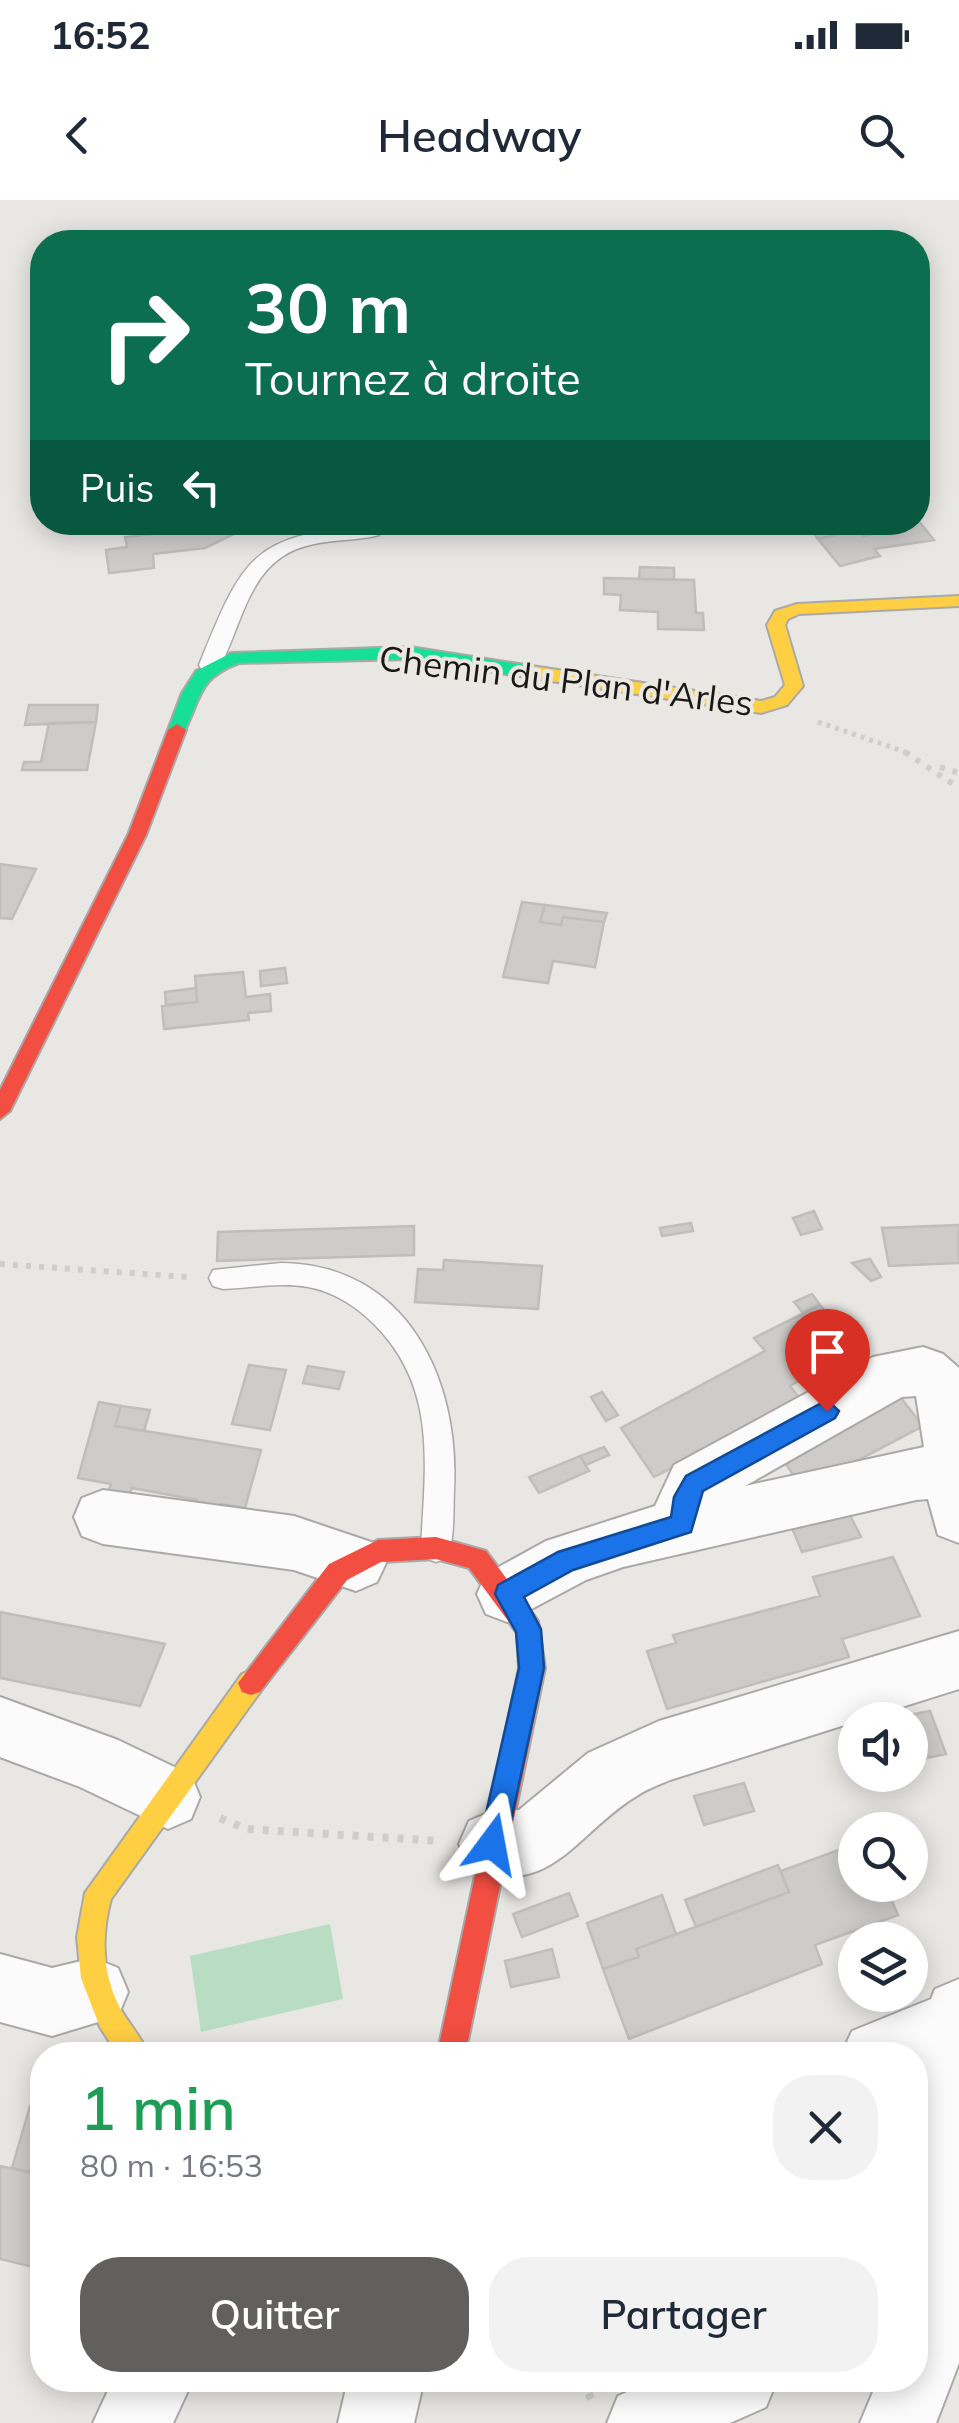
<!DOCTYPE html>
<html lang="fr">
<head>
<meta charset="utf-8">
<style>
	:root { --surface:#fff; --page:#f2f2f3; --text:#1f2937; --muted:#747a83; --accent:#62605e }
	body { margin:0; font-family:Mulish,sans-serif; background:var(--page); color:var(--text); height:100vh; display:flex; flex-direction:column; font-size:38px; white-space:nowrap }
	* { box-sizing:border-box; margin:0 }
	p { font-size:32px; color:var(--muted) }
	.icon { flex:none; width:55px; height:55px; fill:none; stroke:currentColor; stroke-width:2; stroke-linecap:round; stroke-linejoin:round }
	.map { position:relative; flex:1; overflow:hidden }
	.side { position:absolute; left:30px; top:1842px; width:898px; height:350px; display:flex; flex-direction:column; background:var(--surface); border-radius:40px; box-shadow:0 5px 25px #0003 }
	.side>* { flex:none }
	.guide { position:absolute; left:30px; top:30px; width:900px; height:305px; border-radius:40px; box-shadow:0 5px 25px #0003; background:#0b6e4f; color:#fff; overflow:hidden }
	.fabs { position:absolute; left:838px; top:1502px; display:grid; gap:20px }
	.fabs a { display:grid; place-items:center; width:90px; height:90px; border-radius:50%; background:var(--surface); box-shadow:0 5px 25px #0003; font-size:50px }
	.pin { position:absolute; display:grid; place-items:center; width:85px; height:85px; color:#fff; margin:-102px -42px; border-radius:50% 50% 50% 0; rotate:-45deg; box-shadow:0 0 10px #0007 }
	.pin .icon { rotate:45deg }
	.me { position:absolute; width:110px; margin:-55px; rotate:13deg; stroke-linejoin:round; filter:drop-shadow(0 0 8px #0008) }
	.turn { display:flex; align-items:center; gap:35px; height:210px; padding:0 50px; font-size:45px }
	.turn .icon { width:130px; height:130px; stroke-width:2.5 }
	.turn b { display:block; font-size:70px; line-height:85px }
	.then { display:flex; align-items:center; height:95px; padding:0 50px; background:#0003; gap:20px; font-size:38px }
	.round { display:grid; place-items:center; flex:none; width:105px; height:105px; border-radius:40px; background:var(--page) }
	.headline { display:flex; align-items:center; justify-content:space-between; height:170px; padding:0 50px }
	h1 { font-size:60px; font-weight:600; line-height:75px; color:#1e9e55 }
	.button { display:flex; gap:20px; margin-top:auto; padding:20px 50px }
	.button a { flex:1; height:115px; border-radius:40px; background:var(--accent); color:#fff; font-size:40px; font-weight:600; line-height:115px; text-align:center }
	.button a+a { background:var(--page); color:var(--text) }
	.status { display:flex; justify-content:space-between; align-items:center; height:70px; padding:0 50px; background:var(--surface); direction:ltr }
	.status svg { height:28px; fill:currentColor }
	header { display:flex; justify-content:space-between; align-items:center; height:130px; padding:0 50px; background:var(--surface); font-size:45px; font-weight:600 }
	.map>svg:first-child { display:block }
</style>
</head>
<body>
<div class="status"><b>16:52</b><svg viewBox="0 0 49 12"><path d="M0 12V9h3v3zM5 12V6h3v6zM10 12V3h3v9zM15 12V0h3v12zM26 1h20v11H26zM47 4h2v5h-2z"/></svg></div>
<header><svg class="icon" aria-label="back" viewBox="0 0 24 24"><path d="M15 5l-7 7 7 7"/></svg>Headway<svg class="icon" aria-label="search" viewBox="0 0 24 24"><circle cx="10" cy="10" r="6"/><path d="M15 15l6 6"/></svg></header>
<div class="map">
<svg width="959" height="2223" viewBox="0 0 959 2223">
	<rect width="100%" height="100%" fill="#e9e7e4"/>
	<path fill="#b9ddc2" d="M 330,1724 L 343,1799 L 201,1832 L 190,1756 Z"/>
	<path fill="#ceccca" stroke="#c0bebc" stroke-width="2.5" d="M 918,320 L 934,340 L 874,349 L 880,356 L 840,366 L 818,339 L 835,335 L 830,328 L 848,322 L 864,336 L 881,332 L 876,325 Z
		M 207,322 L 230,322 L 240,331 L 205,348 L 153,354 L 154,368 L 109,373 L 106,350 L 127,347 L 125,337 L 191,330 Z
		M 831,322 L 848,322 L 830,328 L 835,335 L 818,339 L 810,328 Z
		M 640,367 L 674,368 L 674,380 L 639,379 Z
		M 604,378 L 694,380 L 696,413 L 703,413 L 704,430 L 658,429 L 658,412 L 620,410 L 621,395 L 604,394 Z
		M 29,505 L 98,505 L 96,522 L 25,525 Z
		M 96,522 L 87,570 L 22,570 L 24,562 L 41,562 L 49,523 Z
		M 0,664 L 36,669 L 12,719 L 0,718 Z
		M 522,702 L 545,705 L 540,722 L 561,725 L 563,717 L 604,722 L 595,767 L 553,761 L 548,783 L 503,777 Z
		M 545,705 L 607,713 L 604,722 L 563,717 L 561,725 L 540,722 Z
		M 285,768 L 287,783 L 261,786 L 260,771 Z
		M 243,772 L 246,797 L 270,794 L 271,811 L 248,813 L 249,820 L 164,829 L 162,806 L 197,802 L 195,776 Z
		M 196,788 L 197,802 L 166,805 L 165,792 Z
		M 814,1011 L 822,1029 L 801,1035 L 793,1018 Z
		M 691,1023 L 693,1031 L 662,1036 L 660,1028 Z
		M 959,1025 L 959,1063 L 889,1066 L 882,1028 Z
		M 414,1026 L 414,1055 L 217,1061 L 218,1032 Z
		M 870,1059 L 881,1077 L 871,1081 L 852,1063 Z
		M 444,1060 L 542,1066 L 538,1109 L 415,1102 L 418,1069 L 443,1070 Z
		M 812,1094 L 820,1105 L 803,1113 L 794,1102 Z
		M 820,1105 L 855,1149 L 790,1186 L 800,1199 L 678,1276 L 672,1268 L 654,1277 L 621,1228 L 765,1151 L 754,1138 Z
		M 249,1165 L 286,1170 L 270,1230 L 232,1224 Z
		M 308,1166 L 344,1172 L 339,1189 L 303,1183 Z
		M 602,1192 L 618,1215 L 606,1221 L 591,1197 Z
		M 898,1194 L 923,1226 L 826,1277 L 800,1284 L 780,1256 Z
		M 99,1202 L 121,1206 L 115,1226 L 261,1250 L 245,1308 L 221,1304 L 219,1312 L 195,1308 L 197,1300 L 132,1288 L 129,1296 L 108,1293 L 111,1284 L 78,1278 Z
		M 121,1206 L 150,1210 L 144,1231 L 115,1226 Z
		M 604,1247 L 609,1255 L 586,1265 L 580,1256 Z
		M 580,1256 L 589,1271 L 539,1293 L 529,1277 Z
		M 850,1315 L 861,1337 L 802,1352 L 792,1328 Z
		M 893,1357 L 920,1416 L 842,1439 L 849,1457 L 667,1509 L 647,1451 L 676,1443 L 673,1435 L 820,1396 L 813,1377 Z
		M 0,1412 L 165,1444 L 140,1506 L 0,1478 Z
		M 930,1511 L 946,1554 L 926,1558 L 909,1515 Z
		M 744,1583 L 754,1611 L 704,1625 L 694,1596 Z
		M 855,1644 L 855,1685 L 885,1685 L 898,1715 L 815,1745 L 822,1764 L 629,1839 L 603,1769 L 639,1757 L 636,1749 L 789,1692 L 781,1671 Z
		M 778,1665 L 789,1692 L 696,1727 L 685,1700 Z
		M 569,1693 L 578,1716 L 522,1737 L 513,1714 Z
		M 662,1695 L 676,1734 L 636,1749 L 639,1757 L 603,1769 L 587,1723 Z
		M 552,1749 L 559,1777 L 511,1787 L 505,1761 Z
		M 30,1906 L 42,1909 L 42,1975 L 12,1968 Z
		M 0,1966 L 42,1975 L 42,2069 L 0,2059 Z"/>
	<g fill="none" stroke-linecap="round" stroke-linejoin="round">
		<defs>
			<path id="lane" d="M 372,325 L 379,327 L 379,335 C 357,341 333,339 310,345 C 248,359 244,423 218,470 L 202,470 L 199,465 C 243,357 251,335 372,325 Z
				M 281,1063 C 407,1064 460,1180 454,1289 C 453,1311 455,1338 447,1358 L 436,1362 L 425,1358 L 421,1348 C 425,1265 438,1188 374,1124 C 356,1106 332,1091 308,1087 C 280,1082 251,1088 223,1089 L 213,1086 L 209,1078 L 213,1070 Z"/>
			<path id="street" d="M 923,1147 L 943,1154 L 959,1168 L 959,1343 L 938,1335 L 928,1299 L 916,1300 L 623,1367 L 586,1380 L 507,1422 L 486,1414 L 477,1394 L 486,1374 L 546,1341 L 655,1306 L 674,1265 L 873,1157 ZM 916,1196 L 924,1247 L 745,1286 L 902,1197 Z
				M 103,1290 L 294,1316 L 377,1344 L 386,1363 L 377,1382 L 356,1391 L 294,1370 L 103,1344 L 82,1336 L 74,1317 L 82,1298 Z
				M 959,1431 L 959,1489 L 670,1580 C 658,1585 645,1590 635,1597 C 576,1633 550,1701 469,1667 L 459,1644 L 469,1621 L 492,1611 L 519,1610 L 588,1553 L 659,1521 Z
				M 0,1497 L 118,1540 L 191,1575 L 200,1597 L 191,1619 L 168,1629 L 80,1587 L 0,1557 Z
				M 0,1754 L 52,1768 L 94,1758 L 118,1768 L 128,1792 L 118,1816 L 52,1836 L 0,1822 Z
				M 959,1779 L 959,2163 L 936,2223 L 860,2223 L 878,2180 L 915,2180 L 915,2000 L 922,1870 L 915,1874 L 915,1855 L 841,1855 L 852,1831 L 931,1799 L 935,1789 Z
				M 113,2180 L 193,2180 L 173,2223 L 93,2223 Z
				M 348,2180 L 424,2180 L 414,2223 L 338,2223 Z
				M 654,2180 L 777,2180 L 766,2207 L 730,2223 L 607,2223 L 618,2196 Z"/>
			<path id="fast" d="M 410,447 L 525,465 L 534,471 L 525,477 L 410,459 L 239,463 C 197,478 201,500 183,534 L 177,536 L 168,530 L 182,493 L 196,471 L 231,453 Z"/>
			<path id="slow" d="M 959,396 L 959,406 L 799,414 L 788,419 L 785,425 L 803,486 L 787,505 L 761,513 L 525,477 L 516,471 L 525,465 L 761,501 L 775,497 L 785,485 L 767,425 L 775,411 L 797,404 Z
				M 251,1471 L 260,1474 L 264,1483 L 260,1492 L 111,1699 C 101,1736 102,1774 120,1808 C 129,1824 142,1838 149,1855 L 118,1855 L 100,1827 L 81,1778 L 77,1737 L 85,1693 L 242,1474 Z"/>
			<path id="jam" d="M 177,524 L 186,530 L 146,635 L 10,911 L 0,919 L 0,890 L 128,635 L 168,530 Z
				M 436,1337 L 486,1351 L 538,1421 L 545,1468 L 465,1855 L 437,1855 L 519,1468 L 517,1433 L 469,1368 L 436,1359 L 381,1362 L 347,1380 L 260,1492 L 251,1495 L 242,1492 L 238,1483 L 329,1364 L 378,1340 Z"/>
		</defs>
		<use href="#lane" stroke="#aaa9a7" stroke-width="3"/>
		<use href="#street" stroke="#aaa9a7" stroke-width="4"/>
		<use href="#fast" stroke="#aaa9a7" stroke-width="4"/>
		<use href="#slow" stroke="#aaa9a7" stroke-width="4"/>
		<use href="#jam" stroke="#aaa9a7" stroke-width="4"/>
		<path stroke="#cfcece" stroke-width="5" stroke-dasharray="4 5" stroke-linecap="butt" d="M 818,522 L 911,554"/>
		<path stroke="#cfcece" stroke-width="6" stroke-dasharray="5 8" stroke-linecap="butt" d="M 905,552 L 959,588
			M 940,567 L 959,573
			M 0,1064 L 187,1077"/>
		<path stroke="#cfcece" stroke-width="8" stroke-dasharray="6 9" stroke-linecap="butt" d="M 220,1618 L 246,1629 L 440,1641
			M 582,2180 L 592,2201"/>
		<use href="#lane" fill="#fcfbfb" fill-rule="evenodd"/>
		<use href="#street" fill="#fcfbfb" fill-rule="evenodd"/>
		<use href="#fast" fill="#16e098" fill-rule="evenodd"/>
		<use href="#slow" fill="#ffcf43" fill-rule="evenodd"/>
		<use href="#jam" fill="#f24e42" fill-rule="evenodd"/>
	</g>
	<path fill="#1a73e8" stroke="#114b97" stroke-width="2.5" d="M 827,1200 L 839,1211 L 835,1218 L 703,1291 L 691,1332 L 573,1370 L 524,1397 L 541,1429 L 544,1468 L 506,1644 L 502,1653 L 492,1657 L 483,1653 L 479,1644 L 519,1468 L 516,1432 L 495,1394 L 498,1385 L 558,1352 L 671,1317 L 674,1297 L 686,1276 Z"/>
	<g text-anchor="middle" stroke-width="8" stroke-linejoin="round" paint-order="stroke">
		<g font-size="35" fill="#191816" stroke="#ebe8e2">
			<text transform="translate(566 481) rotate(7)" y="12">Chemin du Plan d'Arles</text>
		</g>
	</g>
</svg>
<div class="fabs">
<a><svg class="icon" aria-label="sound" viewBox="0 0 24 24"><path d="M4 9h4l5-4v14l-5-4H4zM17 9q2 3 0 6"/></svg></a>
<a><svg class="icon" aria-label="search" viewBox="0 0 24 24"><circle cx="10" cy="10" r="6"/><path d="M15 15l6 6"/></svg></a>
<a><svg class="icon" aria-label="layers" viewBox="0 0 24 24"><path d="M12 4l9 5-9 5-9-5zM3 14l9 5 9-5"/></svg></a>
</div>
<div class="pin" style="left:827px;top:1211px;background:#d93025"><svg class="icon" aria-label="arrive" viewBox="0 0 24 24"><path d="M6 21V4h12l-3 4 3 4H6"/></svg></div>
<svg class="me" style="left:492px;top:1644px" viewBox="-20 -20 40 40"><path d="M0-17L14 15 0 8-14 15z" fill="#1a73e8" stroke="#fff" stroke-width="4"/></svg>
<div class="guide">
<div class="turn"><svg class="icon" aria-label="right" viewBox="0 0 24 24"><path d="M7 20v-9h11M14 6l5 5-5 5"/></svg><div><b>30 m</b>Tournez à droite</div></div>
<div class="then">Puis<svg class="icon" aria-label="left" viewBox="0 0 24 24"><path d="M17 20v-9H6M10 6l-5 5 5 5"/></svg></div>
</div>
<section class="side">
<div class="headline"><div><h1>1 min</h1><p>80 m · 16:53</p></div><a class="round"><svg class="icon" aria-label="close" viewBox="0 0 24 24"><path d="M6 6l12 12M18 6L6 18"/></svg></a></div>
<div class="button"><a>Quitter</a><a>Partager</a></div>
</section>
</div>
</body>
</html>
